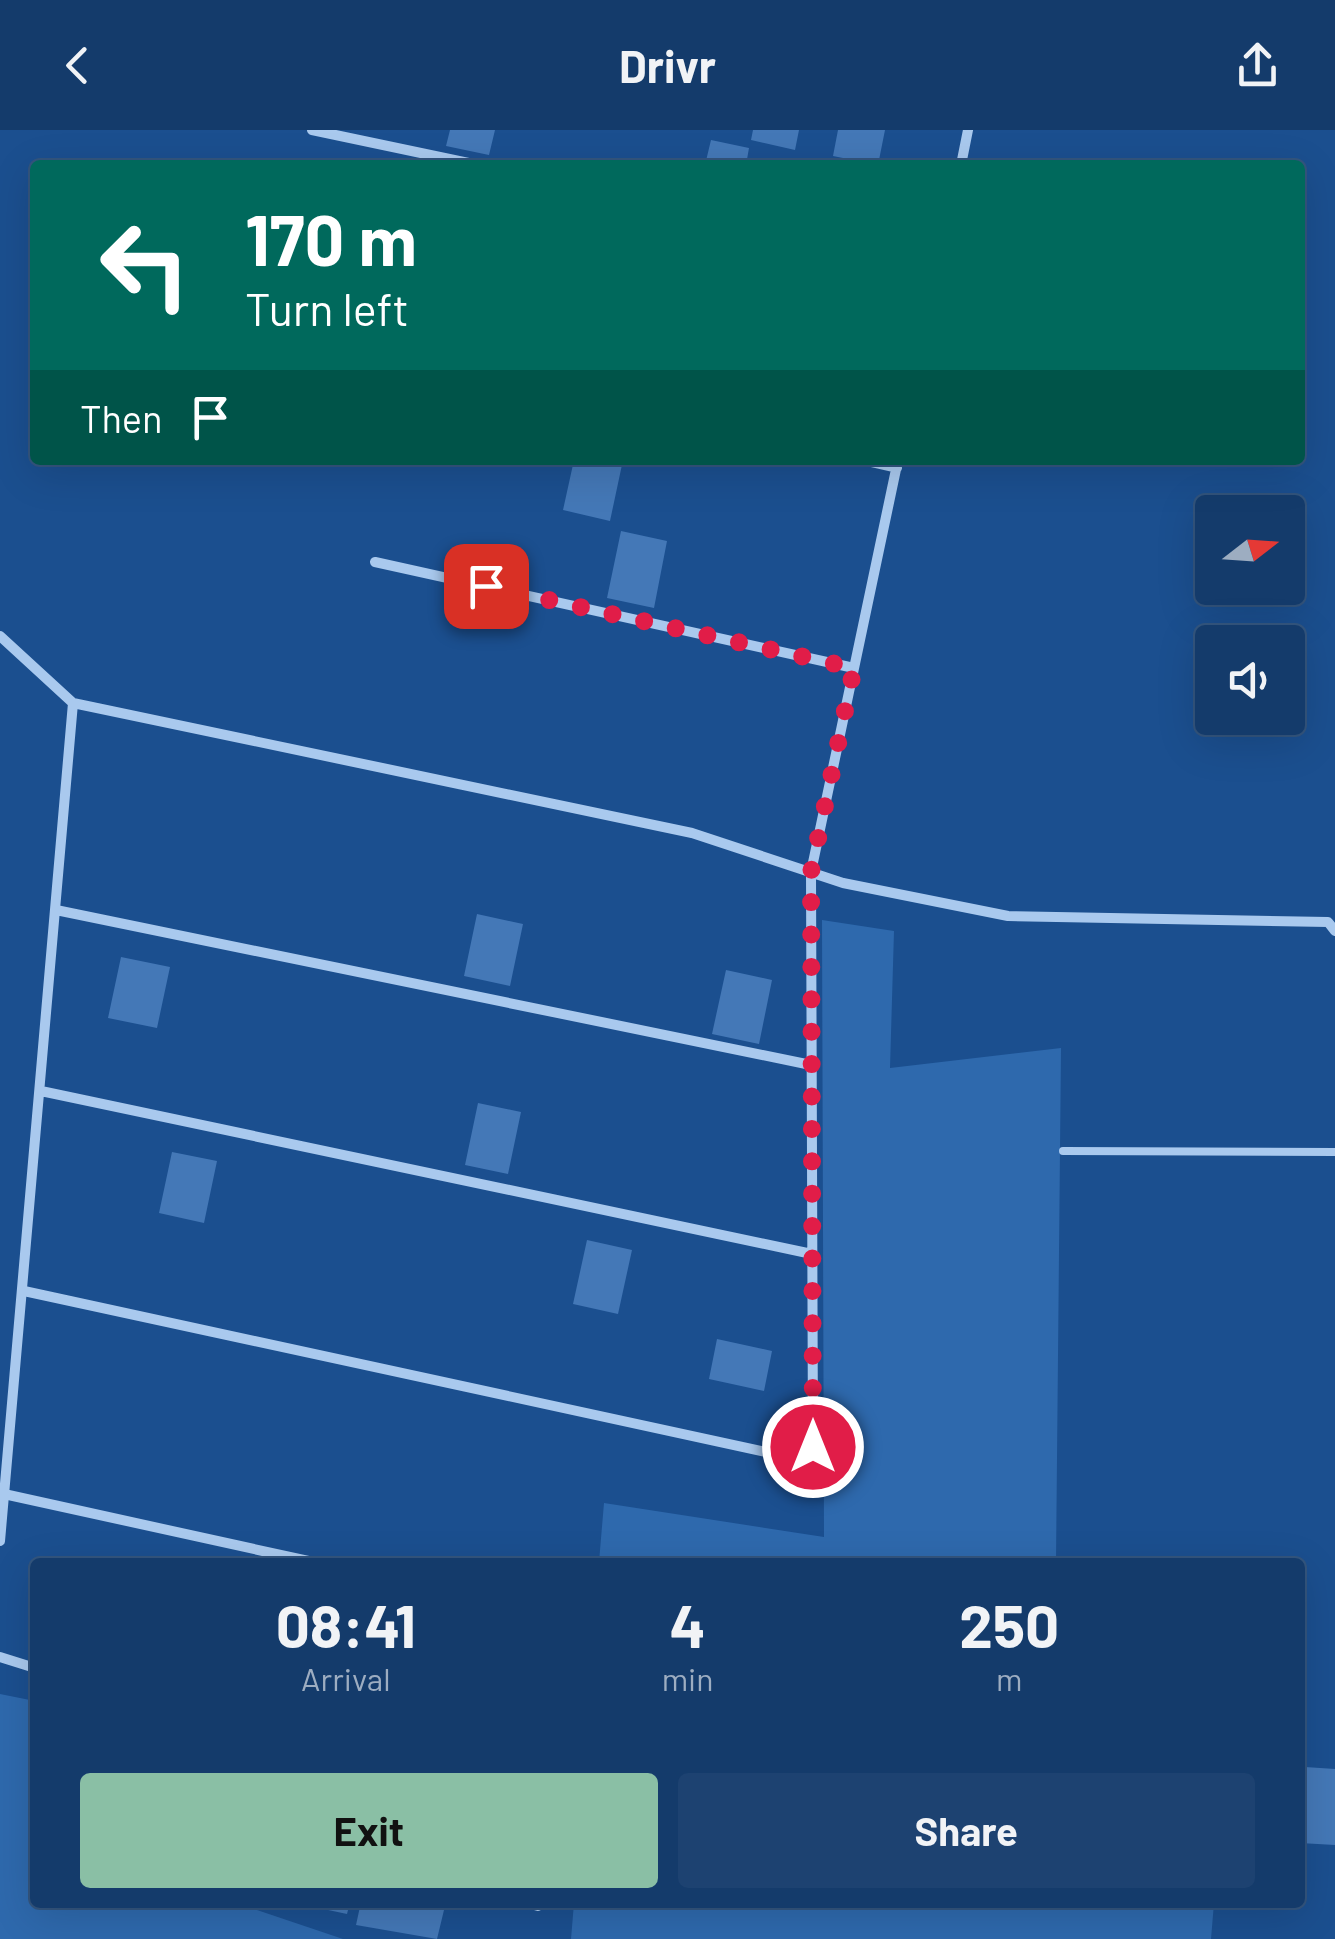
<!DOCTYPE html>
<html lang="en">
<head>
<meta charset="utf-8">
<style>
	:root { --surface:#143b6b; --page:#1d4271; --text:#f1f3f6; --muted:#9dadc1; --line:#33557e; --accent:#8abfa5 }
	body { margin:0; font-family:Barlow,sans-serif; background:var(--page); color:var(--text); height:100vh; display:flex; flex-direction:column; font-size:38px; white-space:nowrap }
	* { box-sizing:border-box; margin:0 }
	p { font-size:32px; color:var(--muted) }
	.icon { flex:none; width:55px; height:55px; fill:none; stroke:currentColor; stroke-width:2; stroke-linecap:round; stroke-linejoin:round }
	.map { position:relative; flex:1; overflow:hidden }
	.sheet { position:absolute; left:30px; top:1428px; width:1275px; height:350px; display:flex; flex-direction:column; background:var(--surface); border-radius:10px; box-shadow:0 10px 40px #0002,0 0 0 2px var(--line) }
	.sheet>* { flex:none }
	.guide { position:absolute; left:30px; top:30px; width:1275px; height:305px; border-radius:10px; box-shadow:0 10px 40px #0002,0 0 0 2px var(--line); background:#00695c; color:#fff; overflow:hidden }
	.needle { width:65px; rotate:73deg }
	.controls { position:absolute; left:1195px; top:365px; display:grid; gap:20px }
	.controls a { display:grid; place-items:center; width:110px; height:110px; border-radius:10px; background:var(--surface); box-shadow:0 10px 40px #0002,0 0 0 2px var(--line); font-size:50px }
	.pin { position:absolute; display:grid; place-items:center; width:85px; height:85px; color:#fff; margin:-42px; border-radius:20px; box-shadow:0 5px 15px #0006 }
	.me { position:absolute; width:110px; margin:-55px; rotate:0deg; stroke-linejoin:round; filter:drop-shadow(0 0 8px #0008) }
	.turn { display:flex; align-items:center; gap:35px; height:210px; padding:0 50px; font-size:45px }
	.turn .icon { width:130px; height:130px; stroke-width:2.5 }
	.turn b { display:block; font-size:70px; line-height:85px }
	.then { display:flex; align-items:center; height:95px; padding:0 50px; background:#0003; gap:20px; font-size:38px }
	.eta { display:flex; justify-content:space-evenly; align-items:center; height:170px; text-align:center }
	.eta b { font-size:60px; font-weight:700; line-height:70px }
	.action { display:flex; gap:20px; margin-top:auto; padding:20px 50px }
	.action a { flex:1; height:115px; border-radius:10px; background:var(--accent); color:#111; font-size:40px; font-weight:700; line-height:115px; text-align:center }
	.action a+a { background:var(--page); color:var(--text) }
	header { display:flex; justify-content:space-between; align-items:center; height:130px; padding:0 50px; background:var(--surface); font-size:45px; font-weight:700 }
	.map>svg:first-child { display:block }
</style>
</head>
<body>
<header><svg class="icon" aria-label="back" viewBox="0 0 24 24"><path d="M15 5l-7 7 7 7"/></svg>Drivr<svg class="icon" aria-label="share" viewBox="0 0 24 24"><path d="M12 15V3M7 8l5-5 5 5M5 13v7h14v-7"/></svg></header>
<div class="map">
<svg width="1335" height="1809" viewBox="0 0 1335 1809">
	<rect width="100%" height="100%" fill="#1b4f8f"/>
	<path fill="#2e69ad" d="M 822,790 L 894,801 L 890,938 L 1061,918 L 1056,1432 L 599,1432 L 604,1373 L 824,1407 Z
		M 0,1564 L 35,1571 L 35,1772 L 236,1773 L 343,1809 L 0,1809 Z
		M 574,1773 L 574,1772 L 1214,1773 L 1211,1809 L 571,1809 Z"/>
	<path fill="#4478b7" d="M 450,0 L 495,0 L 489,25 L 446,16 Z
		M 753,0 L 799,0 L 795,20 L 751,10 Z
		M 838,0 L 885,0 L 878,35 L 833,26 Z
		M 711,10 L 749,18 L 746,35 L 705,35 Z
		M 574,330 L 623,330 L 610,391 L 563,380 Z
		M 621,401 L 667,411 L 654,478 L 607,468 Z
		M 477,784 L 523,794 L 510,856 L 464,846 Z
		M 121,827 L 170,837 L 157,898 L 108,888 Z
		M 726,840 L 772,850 L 759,914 L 712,904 Z
		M 478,973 L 521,982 L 508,1044 L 465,1035 Z
		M 172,1022 L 217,1031 L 204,1093 L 159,1083 Z
		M 587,1110 L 632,1120 L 618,1184 L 573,1174 Z
		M 717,1209 L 772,1221 L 764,1261 L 709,1249 Z
		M 1305,1637 L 1335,1639 L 1335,1715 L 1300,1713 Z
		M 314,1772 L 350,1772 L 347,1784 L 314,1777 Z
		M 361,1772 L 411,1772 L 444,1780 L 437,1809 L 356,1795 Z"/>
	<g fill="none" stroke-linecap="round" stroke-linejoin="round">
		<path stroke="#a9c9ee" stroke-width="8" d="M 1063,1021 L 1335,1022"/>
		<path stroke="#a9c9ee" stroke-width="10" d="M 312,0 L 478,35
			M 961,35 L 968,0
			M 862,330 L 897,338
			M 375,432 L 854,538
			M 0,506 L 73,573 L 692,703 L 843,753 L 1008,786 L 1328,792 L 1335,801
			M 56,780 L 811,935
			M 41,961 L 812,1124
			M 24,1161 L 803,1330 L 813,1317 L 811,742 L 898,330
			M 4,1364 L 313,1432
			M 0,1411 L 73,573
			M 0,1527 L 35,1538
			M 524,1772 L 538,1776"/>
	</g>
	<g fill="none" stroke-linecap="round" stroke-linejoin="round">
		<path stroke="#e11d48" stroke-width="18" stroke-dasharray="0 32.4" d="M 486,456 L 854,538 L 811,742 L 813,1317"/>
	</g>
</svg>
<div class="controls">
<a><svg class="needle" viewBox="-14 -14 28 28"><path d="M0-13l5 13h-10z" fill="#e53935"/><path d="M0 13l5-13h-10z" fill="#9dadc1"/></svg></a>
<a><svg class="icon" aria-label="sound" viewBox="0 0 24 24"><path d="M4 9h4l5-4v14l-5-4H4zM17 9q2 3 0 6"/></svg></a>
</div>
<div class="pin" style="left:486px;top:456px;background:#d93025"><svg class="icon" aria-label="arrive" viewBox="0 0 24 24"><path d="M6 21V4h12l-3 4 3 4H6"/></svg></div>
<svg class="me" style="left:813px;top:1317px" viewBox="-20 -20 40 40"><circle r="17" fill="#e11d48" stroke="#fff" stroke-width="3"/><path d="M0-11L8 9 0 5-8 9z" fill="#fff"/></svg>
<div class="guide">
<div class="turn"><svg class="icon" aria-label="left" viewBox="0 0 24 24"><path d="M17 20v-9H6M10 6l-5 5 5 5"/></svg><div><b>170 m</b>Turn left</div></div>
<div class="then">Then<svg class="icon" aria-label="arrive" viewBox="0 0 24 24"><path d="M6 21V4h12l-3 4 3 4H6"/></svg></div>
</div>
<section class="sheet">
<div class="eta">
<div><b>08:41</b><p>Arrival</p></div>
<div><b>4</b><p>min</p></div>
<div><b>250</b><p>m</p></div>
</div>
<div class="action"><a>Exit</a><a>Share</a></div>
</section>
</div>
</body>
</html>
